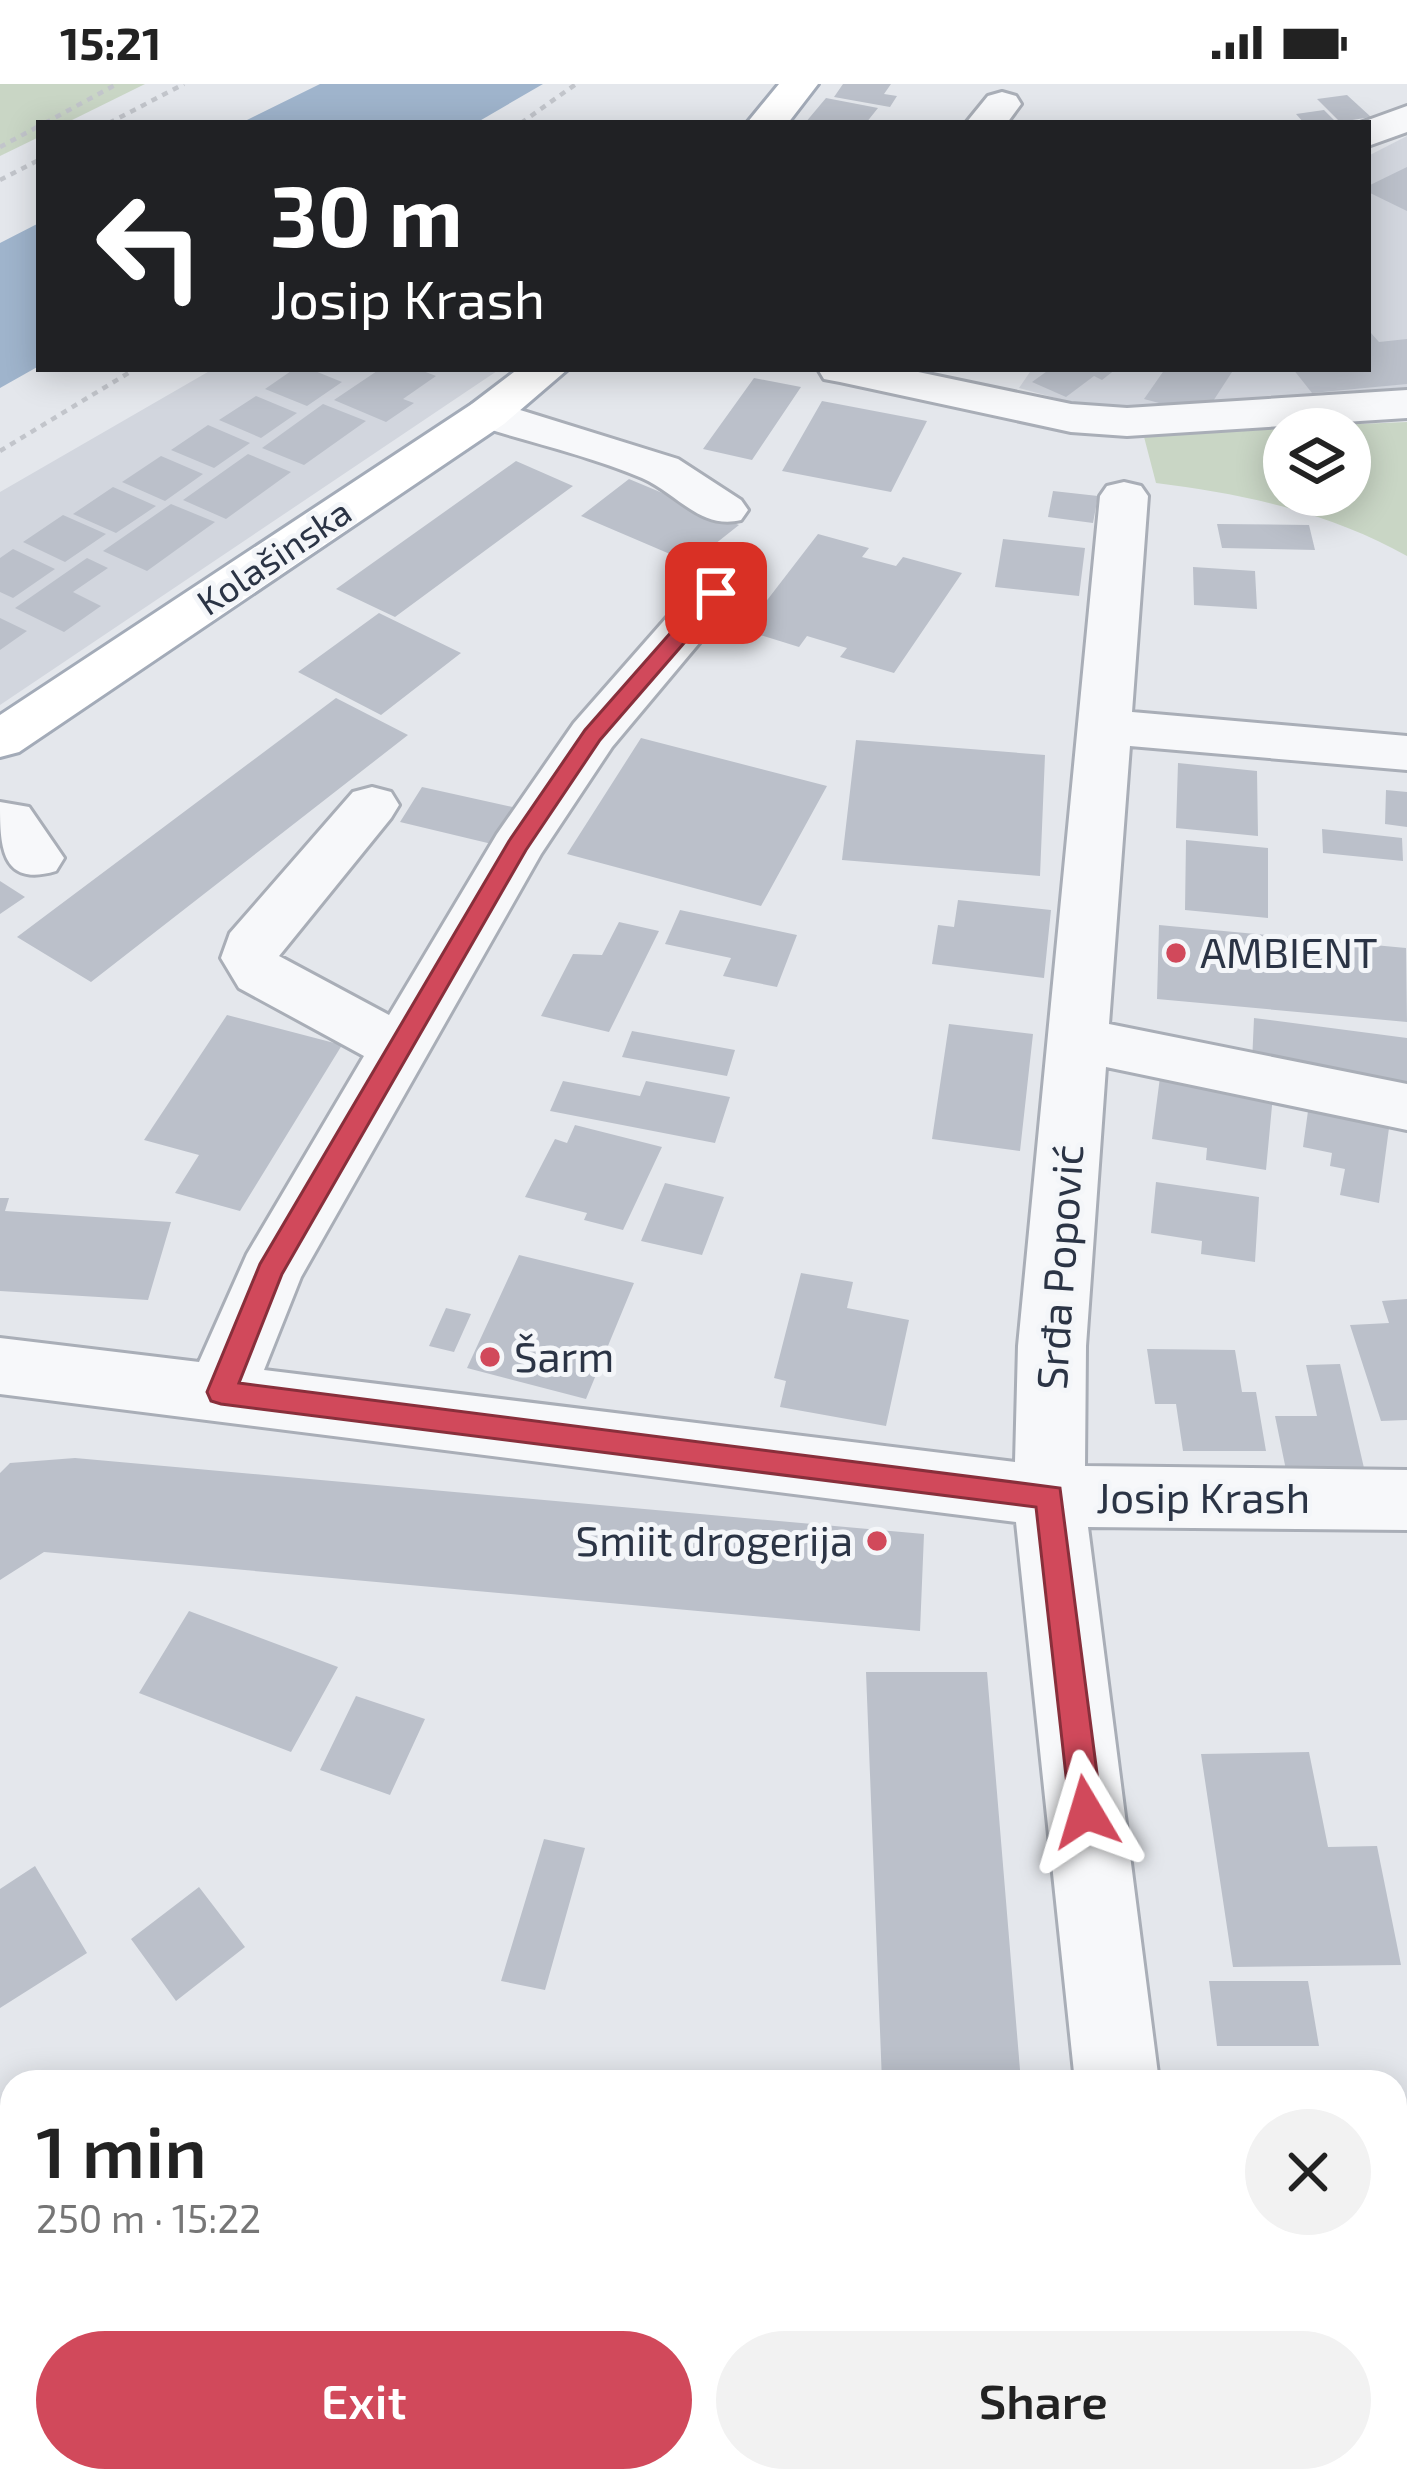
<!DOCTYPE html>
<html lang="en">
<head>
<meta charset="utf-8">
<style>
	:root { --surface:#fff; --page:#f2f2f2; --text:#222; --muted:#767676; --accent:#d1495b }
	body { margin:0; font-family:"Exo 2",sans-serif; background:var(--page); color:var(--text); height:100vh; display:flex; flex-direction:column; font-size:45px; white-space:nowrap }
	* { box-sizing:border-box; margin:0 }
	p { font-size:39px; color:var(--muted) }
	.icon { flex:none; width:66px; height:66px; fill:none; stroke:currentColor; stroke-width:2; stroke-linecap:round; stroke-linejoin:round }
	.map { position:relative; flex:1; overflow:hidden }
	.panel { position:absolute; left:0px; top:1986px; width:1407px; height:423px; display:flex; flex-direction:column; background:var(--surface); border-radius:36px 36px 0 0; box-shadow:0 6px 30px #0003 }
	.panel>* { flex:none }
	.guide { position:absolute; left:36px; top:36px; width:1335px; height:252px; border-radius:0px; box-shadow:0 6px 30px #0003; background:#202124; color:#fff; overflow:hidden }
	.fabs { position:absolute; left:1263px; top:324px; display:grid; gap:24px }
	.fabs a { display:grid; place-items:center; width:108px; height:108px; border-radius:50%; background:var(--surface); box-shadow:0 6px 30px #0003; font-size:60px }
	.pin { position:absolute; display:grid; place-items:center; width:102px; height:102px; color:#fff; margin:-51px; border-radius:24px; box-shadow:0 6px 18px #0006 }
	.me { position:absolute; width:132px; margin:-66px; rotate:353deg; stroke-linejoin:round; filter:drop-shadow(0 0 9px #0008) }
	.turn { display:flex; align-items:center; gap:42px; height:252px; padding:0 36px; font-size:54px }
	.turn .icon { width:156px; height:156px; stroke-width:2.5 }
	.turn b { display:block; font-size:84px; line-height:102px }
	.round { display:grid; place-items:center; flex:none; width:126px; height:126px; border-radius:63px; background:var(--page) }
	.headline { display:flex; align-items:center; justify-content:space-between; height:204px; padding:0 36px }
	h1 { font-size:72px; font-weight:600; line-height:90px }
	.cta { display:flex; gap:24px; margin-top:auto; padding:24px 36px }
	.cta a { flex:1; height:138px; border-radius:72px; background:var(--accent); color:#fff; font-size:48px; font-weight:600; line-height:138px; text-align:center }
	.cta a+a { background:var(--page); color:var(--text) }
	.status { display:flex; justify-content:space-between; align-items:center; height:84px; padding:0 60px; background:var(--surface); direction:ltr }
	.status svg { height:33px; fill:currentColor }
	.map>svg:first-child { display:block }
</style>
</head>
<body>
<div class="status"><b>15:21</b><svg viewBox="0 0 49 12"><path d="M0 12V9h3v3zM5 12V6h3v6zM10 12V3h3v9zM15 12V0h3v12zM26 1h20v11H26zM47 4h2v5h-2z"/></svg></div>
<div class="map">
<svg width="1407" height="2407" viewBox="0 0 1407 2407">
	<rect width="100%" height="100%" fill="#e4e7ec"/>
	<path fill="#d2d6de" d="M 1407,52 L 1407,311 L 1180,327 L 1089,323 L 1019,304 L 1032,285 L 1368,285 L 1368,72 Z
		M 213,285 L 497,287 L 0,621 L 0,408 Z"/>
	<path fill="#c9d6c5" fill-rule="evenodd" d="M 0,0 L 145,0 L 66,39 L 39,39 L 39,53 L 0,72 Z
		M 1407,338 L 1407,472 C 1328,428 1245,410 1156,399 L 1143,349 ZM 1284,345 L 1350,345 L 1350,411 L 1284,411 Z"/>
	<path fill="#9fb4cc" d="M 320,0 L 543,0 L 476,39 L 241,39 Z
		M 39,139 L 39,282 L 0,304 L 0,159 Z"/>
	<path fill="#bbc0ca" d="M 843,0 L 891,0 L 884,10 L 897,12 L 890,23 L 834,13 Z
		M 1347,11 L 1371,33 L 1340,38 L 1317,15 Z
		M 826,14 L 878,24 L 866,39 L 805,39 Z
		M 1324,26 L 1337,39 L 1304,39 L 1296,30 Z
		M 1407,83 L 1407,127 L 1368,108 L 1368,102 Z
		M 1371,249 L 1379,258 L 1407,255 L 1407,300 L 1312,309 L 1293,285 L 1368,285 Z
		M 294,285 L 310,285 L 342,298 L 307,322 L 265,305 Z
		M 380,285 L 418,285 L 436,292 L 403,315 L 414,319 L 386,338 L 334,316 Z
		M 1050,285 L 1116,285 L 1102,296 L 1094,292 L 1066,313 L 1032,298 Z
		M 1165,285 L 1234,285 L 1204,331 L 1144,315 Z
		M 754,294 L 801,303 L 752,376 L 703,365 Z
		M 256,312 L 297,329 L 261,354 L 219,336 Z
		M 822,317 L 927,337 L 891,408 L 782,387 Z
		M 323,320 L 366,337 L 304,381 L 262,364 Z
		M 208,341 L 250,359 L 214,384 L 171,366 Z
		M 248,370 L 291,388 L 226,435 L 183,416 Z
		M 161,372 L 203,390 L 165,417 L 122,398 Z
		M 516,377 L 573,402 L 395,533 L 336,505 Z
		M 629,395 L 739,441 L 691,479 L 581,432 Z
		M 113,403 L 156,422 L 116,449 L 73,430 Z
		M 1053,407 L 1098,412 L 1093,439 L 1048,433 Z
		M 171,420 L 215,438 L 147,487 L 103,467 Z
		M 63,431 L 106,450 L 65,478 L 23,458 Z
		M 1217,440 L 1309,441 L 1315,466 L 1222,464 Z
		M 818,450 L 869,464 L 862,473 L 896,482 L 903,473 L 962,489 L 894,589 L 840,573 L 847,564 L 807,552 L 799,563 L 744,546 Z
		M 1003,455 L 1085,464 L 1079,512 L 995,503 Z
		M 13,465 L 55,485 L 13,514 L 0,508 L 0,474 Z
		M 87,474 L 108,484 L 73,508 L 101,522 L 64,548 L 15,524 Z
		M 1193,483 L 1255,487 L 1257,525 L 1194,521 Z
		M 379,529 L 461,569 L 381,631 L 298,588 Z
		M 0,534 L 27,547 L 0,566 Z
		M 336,614 L 408,651 L 91,898 L 17,853 Z
		M 641,654 L 827,702 L 761,822 L 567,770 Z
		M 856,656 L 1045,671 L 1040,792 L 842,776 Z
		M 1178,679 L 1257,687 L 1258,752 L 1176,744 Z
		M 422,703 L 517,724 L 496,761 L 400,738 Z
		M 1386,706 L 1407,708 L 1407,743 L 1385,740 Z
		M 1322,745 L 1402,754 L 1403,777 L 1323,769 Z
		M 1186,756 L 1268,764 L 1268,834 L 1185,826 Z
		M 0,797 L 25,813 L 0,830 Z
		M 958,816 L 1051,826 L 1044,894 L 932,880 L 938,841 L 954,843 Z
		M 680,826 L 797,851 L 777,903 L 723,892 L 731,874 L 665,860 Z
		M 619,838 L 659,847 L 609,948 L 541,932 L 573,870 L 602,871 Z
		M 1159,841 L 1406,864 L 1407,938 L 1157,915 Z
		M 227,931 L 342,961 L 240,1127 L 175,1109 L 199,1071 L 144,1056 Z
		M 1254,934 L 1407,954 L 1407,1022 L 1251,1001 Z
		M 949,940 L 1033,950 L 1020,1067 L 932,1055 Z
		M 632,947 L 735,966 L 727,992 L 622,973 Z
		M 1160,993 L 1273,1011 L 1266,1086 L 1206,1076 L 1207,1064 L 1152,1055 Z
		M 563,997 L 640,1012 L 646,997 L 730,1013 L 715,1059 L 550,1027 Z
		M 1308,1027 L 1389,1044 L 1379,1119 L 1340,1111 L 1345,1085 L 1330,1082 L 1332,1069 L 1303,1063 Z
		M 575,1041 L 662,1063 L 623,1146 L 584,1136 L 587,1129 L 525,1113 L 555,1055 L 567,1059 Z
		M 1156,1098 L 1259,1113 L 1255,1178 L 1201,1170 L 1202,1157 L 1151,1149 Z
		M 665,1099 L 724,1113 L 702,1171 L 641,1157 Z
		M 0,1114 L 9,1114 L 5,1127 L 171,1138 L 148,1216 L 0,1207 Z
		M 519,1171 L 634,1199 L 586,1315 L 467,1284 Z
		M 801,1189 L 853,1198 L 847,1224 L 909,1236 L 886,1342 L 780,1323 L 786,1297 L 774,1294 Z
		M 1407,1215 L 1407,1336 L 1381,1337 L 1350,1241 L 1389,1239 L 1382,1217 Z
		M 446,1224 L 471,1230 L 454,1268 L 429,1262 Z
		M 1147,1265 L 1235,1266 L 1242,1308 L 1256,1308 L 1266,1367 L 1183,1367 L 1176,1320 L 1155,1320 Z
		M 1340,1280 L 1364,1384 L 1286,1386 L 1275,1332 L 1317,1332 L 1306,1281 Z
		M 75,1374 L 924,1450 L 920,1547 L 44,1468 L 0,1496 L 0,1389 L 10,1379 Z
		M 189,1527 L 338,1583 L 291,1668 L 139,1609 Z
		M 866,1588 L 987,1588 L 1021,1998 L 882,1998 Z
		M 356,1612 L 425,1635 L 390,1711 L 320,1686 Z
		M 1309,1668 L 1328,1763 L 1377,1762 L 1401,1881 L 1233,1883 L 1201,1670 Z
		M 544,1755 L 585,1764 L 545,1906 L 501,1897 Z
		M 35,1782 L 87,1869 L 0,1924 L 0,1805 Z
		M 199,1803 L 245,1863 L 176,1917 L 131,1855 Z
		M 1209,1897 L 1308,1897 L 1319,1962 L 1217,1962 Z
		M 0,2037 L 12,2058 L 12,2379 L 0,2357 Z
		M 83,2397 L 141,2397 L 147,2407 L 70,2407 Z
		M 172,2397 L 248,2397 L 233,2407 L 176,2407 Z
		M 294,2397 L 378,2397 L 382,2407 L 278,2407 Z
		M 897,2397 L 1055,2397 L 1055,2407 L 897,2407 Z"/>
	<g fill="none" stroke-linecap="round" stroke-linejoin="round">
		<defs>
			<path id="minor" d="M 1002,8 L 1016,12 L 1021,20 L 1007,39 L 966,39 L 988,12 Z
				M 1407,22 L 1407,48 L 1368,62 L 1368,39 L 1360,39 Z
				M 818,285 L 904,285 L 1071,320 L 1127,324 L 1407,306 L 1407,334 L 1127,352 L 1071,348 L 840,298 L 824,295 Z
				M 488,316 L 678,375 L 741,416 L 748,426 L 741,436 C 700,446 677,409 642,394 C 588,371 528,358 472,340 L 465,330 L 472,320 Z
				M 1124,398 L 1141,402 L 1148,412 L 1132,628 L 1407,652 L 1407,686 L 1130,662 L 1109,940 L 1407,1000 L 1407,1046 L 1106,983 L 1086,1262 L 1085,1382 L 1407,1386 L 1407,1446 L 1088,1443 L 1159,1998 L 1075,1998 L 1016,1438 L 0,1310 L 0,1254 L 199,1278 L 247,1170 L 364,972 L 239,904 L 221,874 L 230,849 L 353,708 L 372,703 L 391,708 L 399,721 L 391,734 L 279,872 L 389,931 L 497,750 L 574,639 L 698,498 L 716,494 L 734,498 L 741,509 L 612,663 L 541,770 L 301,1193 L 264,1286 L 1015,1378 L 1018,1262 L 1100,412 L 1107,402 Z
				M 0,718 L 29,723 L 64,774 L 56,787 C 0,804 0,760 0,718 Z
				M 1117,2397 L 1211,2397 L 1212,2407 L 1118,2407 Z"/>
			<path id="major" d="M 779,0 L 818,0 L 788,39 L 747,39 Z
				M 518,285 L 568,285 L 504,340 L 19,668 L 0,673 L 0,631 L 472,320 Z"/>
		</defs>
		<use href="#minor" stroke="#a9aeb7" stroke-width="6"/>
		<use href="#major" stroke="#a3abb8" stroke-width="6"/>
		<path stroke="#c2c5cb" stroke-width="4.5" stroke-dasharray="6 6" stroke-linecap="butt" d="M 45,39 L 117,0
			M 109,39 L 184,0
			M 521,39 L 576,0
			M 0,63 L 39,42
			M 0,96 L 39,76
			M 0,367 L 135,285"/>
		<use href="#minor" fill="#f7f8fa" fill-rule="evenodd"/>
		<use href="#major" fill="#fff" fill-rule="evenodd"/>
	</g>
	<path fill="#d1495b" stroke="#882f3b" stroke-width="3" d="M 716,503 L 726,509 L 723,514 L 600,656 L 526,766 L 282,1190 L 239,1299 L 1060,1404 L 1102,1728 L 1097,1738 L 1086,1743 L 1075,1738 L 1070,1728 L 1036,1423 L 221,1320 L 211,1317 L 207,1308 L 260,1180 L 509,757 L 585,646 L 709,505 Z"/>
	<g fill="#d1495b" stroke="#f4f6f9" stroke-width="4.5">
		<circle cx="1176" cy="869" r="12"/>
		<circle cx="490" cy="1273" r="12"/>
		<circle cx="877" cy="1457" r="12"/>
	</g>
	<g text-anchor="middle" stroke-width="10" stroke-linejoin="round" paint-order="stroke">
		<g font-size="36" fill="#2b3445" stroke="#f4f6f9">
			<text transform="translate(274 473) rotate(-34)" y="13">Kolašinska</text>
		</g>
		<g font-size="42" fill="#2b3445" stroke="#f4f6f9" text-anchor="start">
			<text x="1200" y="884">AMBIENT</text>
			<text x="514" y="1288">Šarm</text>
			<text x="853" y="1472" text-anchor="end">Smiit drogerija</text>
		</g>
		<g font-size="42" fill="#2b3445" stroke="#f4f6f9">
			<text transform="translate(1060 1183) rotate(-86)" y="15">Srđa Popović</text>
			<text x="1203" y="1429">Josip Krash</text>
		</g>
	</g>
</svg>
<div class="fabs">
<a><svg class="icon" aria-label="layers" viewBox="0 0 24 24"><path d="M12 4l9 5-9 5-9-5zM3 14l9 5 9-5"/></svg></a>
</div>
<div class="pin" style="left:716px;top:509px;background:#d93025"><svg class="icon" aria-label="arrive" viewBox="0 0 24 24"><path d="M6 21V4h12l-3 4 3 4H6"/></svg></div>
<svg class="me" style="left:1086px;top:1728px" viewBox="-20 -20 40 40"><path d="M0-17L14 15 0 8-14 15z" fill="#d1495b" stroke="#fff" stroke-width="4"/></svg>
<div class="guide">
<div class="turn"><svg class="icon" aria-label="left" viewBox="0 0 24 24"><path d="M17 20v-9H6M10 6l-5 5 5 5"/></svg><div><b>30 m</b>Josip Krash</div></div>
</div>
<section class="panel">
<div class="headline"><div><h1>1 min</h1><p>250 m · 15:22</p></div><a class="round"><svg class="icon" aria-label="close" viewBox="0 0 24 24"><path d="M6 6l12 12M18 6L6 18"/></svg></a></div>
<div class="cta"><a>Exit</a><a>Share</a></div>
</section>
</div>
</body>
</html>
